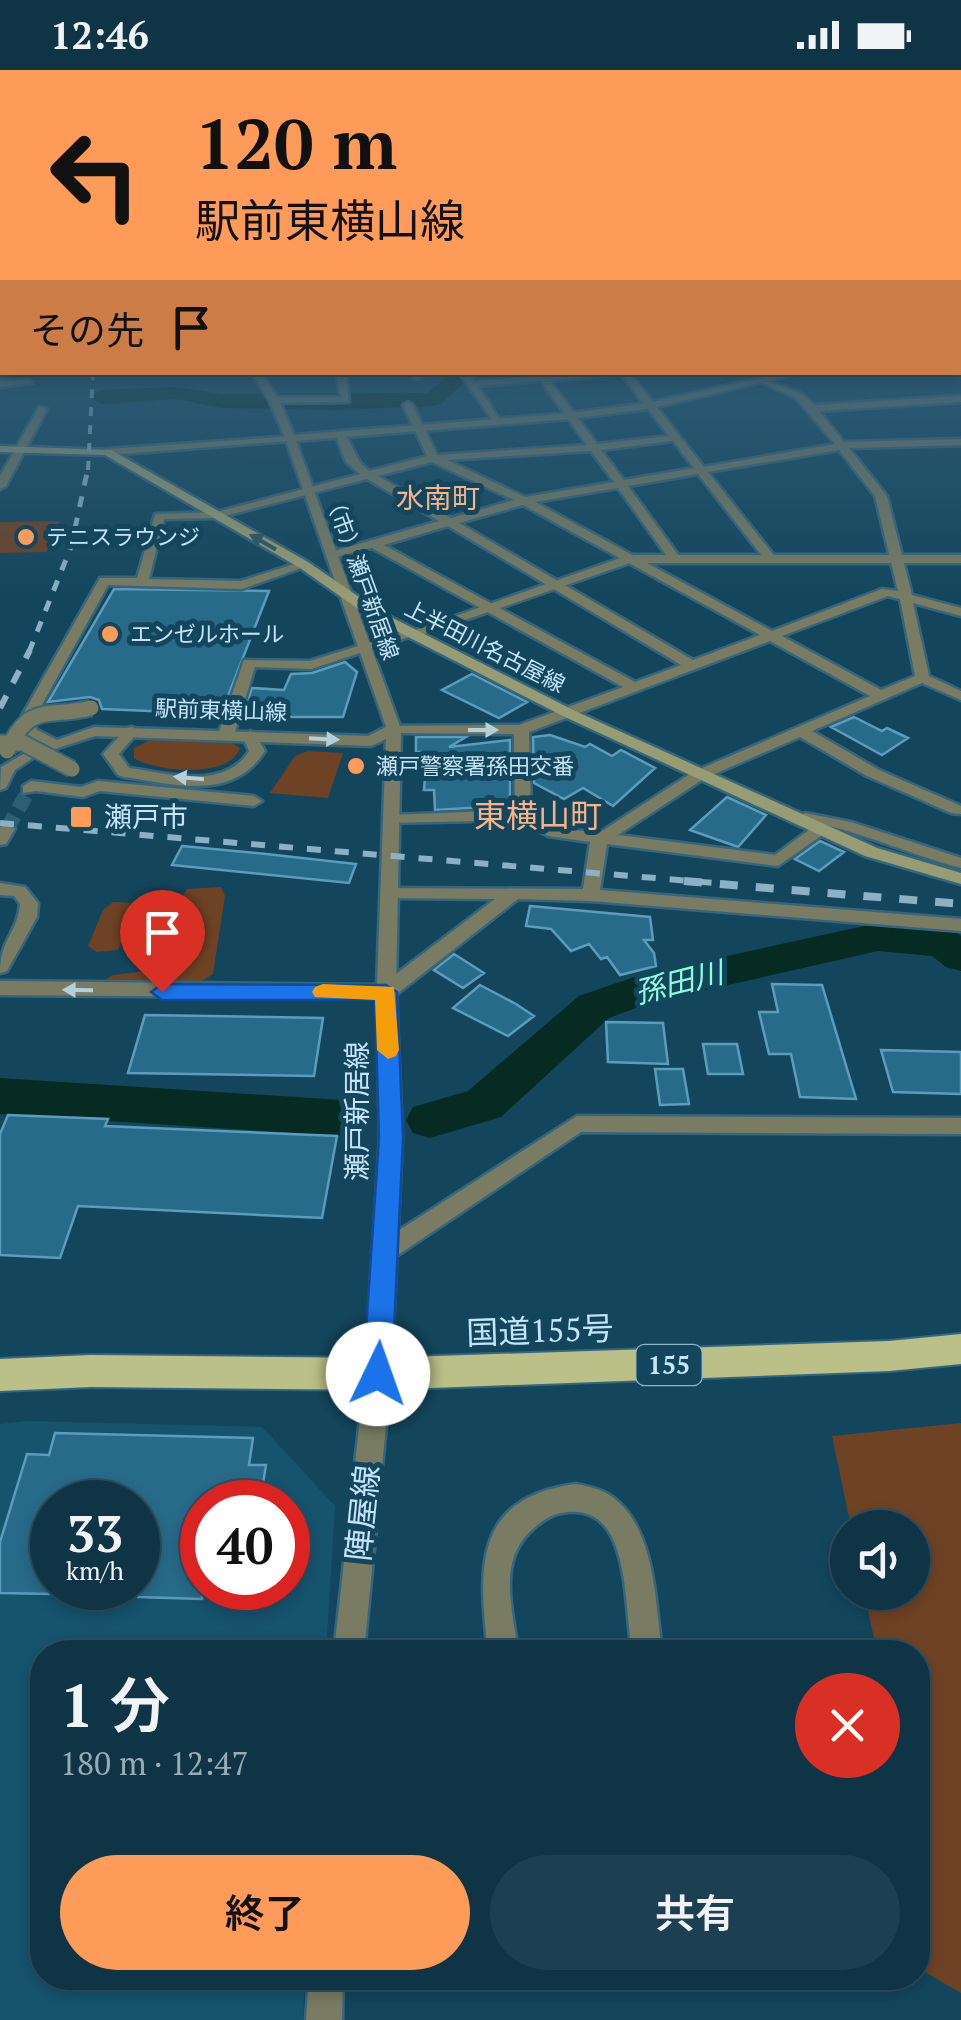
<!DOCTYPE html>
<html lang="ja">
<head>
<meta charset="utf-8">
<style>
	:root { --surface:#0e3446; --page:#1c3f51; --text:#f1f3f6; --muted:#9baab3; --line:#2e4f5f; --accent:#fe9b59 }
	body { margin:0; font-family:"PT Serif","Noto Sans JP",serif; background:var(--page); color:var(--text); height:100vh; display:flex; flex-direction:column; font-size:38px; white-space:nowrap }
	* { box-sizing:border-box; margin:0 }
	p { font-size:32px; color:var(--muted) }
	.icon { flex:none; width:55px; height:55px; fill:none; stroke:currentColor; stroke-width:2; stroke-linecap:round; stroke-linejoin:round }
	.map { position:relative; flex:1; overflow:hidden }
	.details { position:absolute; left:30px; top:1570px; width:900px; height:350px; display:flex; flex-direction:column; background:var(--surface); border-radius:40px; box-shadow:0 5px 15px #0003,0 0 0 2px var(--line) }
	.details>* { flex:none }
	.top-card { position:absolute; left:0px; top:0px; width:962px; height:305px; box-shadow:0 5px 15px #0003,0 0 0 2px var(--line); background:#fe9b59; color:#111; overflow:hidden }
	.controls { position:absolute; left:830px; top:1440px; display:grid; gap:20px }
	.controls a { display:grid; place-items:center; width:100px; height:100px; border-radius:50%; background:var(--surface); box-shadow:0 5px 15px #0003,0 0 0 2px var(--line); font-size:50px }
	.speed { position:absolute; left:30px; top:1410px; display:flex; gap:20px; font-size:50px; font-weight:700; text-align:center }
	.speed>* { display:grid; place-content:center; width:130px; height:130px; border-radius:50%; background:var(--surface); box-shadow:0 5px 15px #0003,0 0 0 2px var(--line); line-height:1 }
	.speed small { font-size:25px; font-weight:400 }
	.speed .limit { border:15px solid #d22; background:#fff; color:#111 }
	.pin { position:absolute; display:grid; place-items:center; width:85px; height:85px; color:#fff; margin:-102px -42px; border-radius:50% 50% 50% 0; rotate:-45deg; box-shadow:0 0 10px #0007 }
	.pin .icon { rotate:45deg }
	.me { position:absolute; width:110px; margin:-55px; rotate:3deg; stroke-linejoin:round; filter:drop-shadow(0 0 8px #0008) }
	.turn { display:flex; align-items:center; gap:35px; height:210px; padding:0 30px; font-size:45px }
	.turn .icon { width:130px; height:130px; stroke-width:2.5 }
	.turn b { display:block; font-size:70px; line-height:85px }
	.then { display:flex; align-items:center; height:95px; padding:0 30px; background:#0003; gap:20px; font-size:38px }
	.round { display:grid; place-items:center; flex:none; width:105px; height:105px; border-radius:52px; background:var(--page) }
	.summary { display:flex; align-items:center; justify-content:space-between; height:170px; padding:0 30px }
	h1 { font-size:60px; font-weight:600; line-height:75px }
	.primary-button { display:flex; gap:20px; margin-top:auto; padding:20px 30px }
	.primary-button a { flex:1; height:115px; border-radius:60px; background:var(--accent); color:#111; font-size:40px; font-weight:600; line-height:115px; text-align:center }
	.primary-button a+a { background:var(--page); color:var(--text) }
	.status { display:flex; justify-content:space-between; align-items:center; height:70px; padding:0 50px; background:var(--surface); direction:ltr }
	.status svg { height:28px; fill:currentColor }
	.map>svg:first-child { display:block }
</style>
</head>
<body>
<div class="status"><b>12:46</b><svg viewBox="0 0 49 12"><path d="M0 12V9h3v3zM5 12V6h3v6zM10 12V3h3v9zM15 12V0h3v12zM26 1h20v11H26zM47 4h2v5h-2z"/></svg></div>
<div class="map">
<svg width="961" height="1950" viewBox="0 0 961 1950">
	<rect width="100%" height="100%" fill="#13465d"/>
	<path fill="#16536d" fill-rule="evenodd" d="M 27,1351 L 262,1357 L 335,1436 L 326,1582 L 42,1582 L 42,1908 L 305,1908 L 303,1950 L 0,1950 L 0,1354 ZM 52,1432 L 138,1432 L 138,1518 L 52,1518 ZM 202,1432 L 288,1432 L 288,1518 L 202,1518 Z"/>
	<path fill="#6e4225" d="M 60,451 L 46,482 L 0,483 L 0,452 Z
		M 156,667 L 229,671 L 240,678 C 230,709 156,702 134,688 L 134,678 Z
		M 308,681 L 343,683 L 328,728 L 270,723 L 295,686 Z
		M 221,817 L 225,826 L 213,904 L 198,913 L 102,912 L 113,905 L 164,899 L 191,887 L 199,846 L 179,831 L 187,819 Z
		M 113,832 L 136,833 L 136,839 L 118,880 L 97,882 L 88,876 L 103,840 Z
		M 961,1353 L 961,1923 L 918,1898 L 918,1582 L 877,1582 L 864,1523 L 912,1522 L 912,1458 L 851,1457 L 832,1366 Z"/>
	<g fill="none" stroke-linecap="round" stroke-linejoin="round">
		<path fill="#062b22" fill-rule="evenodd" d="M 453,302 L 476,302 L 441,334 L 433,336 L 336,340 L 222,338 L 175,329 L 101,334 L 90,327 L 101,320 L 175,317 L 222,324 L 427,323 Z
			M 878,853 L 958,863 L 961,866 L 961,901 L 946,897 L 932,886 L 878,881 L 649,933 L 609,948 L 501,1047 L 430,1068 L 413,1063 L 406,1050 L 413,1037 L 468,1021 L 579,926 L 640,905 Z
			M 0,1008 L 342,1030 L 359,1035 L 366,1048 L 359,1061 L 342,1066 L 0,1044 Z"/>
	</g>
	<path fill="#286a89" stroke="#5c9cbd" stroke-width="2.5" d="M 114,519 L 269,521 L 221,644 L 102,639 L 99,630 L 90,627 L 48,632 Z
		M 345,592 L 357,602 L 343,647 L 243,647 L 252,618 L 284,620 L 291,604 L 312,603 Z
		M 472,604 L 527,632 L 499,648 L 442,620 Z
		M 854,647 L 882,661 L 887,658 L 908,668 L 882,685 L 831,657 Z
		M 550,665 L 585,677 L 590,674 L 612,686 L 621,680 L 655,698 L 613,736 L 583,718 L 564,729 L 534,713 L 533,667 Z
		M 416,667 L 466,667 L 449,677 L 510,670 L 510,730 L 486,730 L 486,737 L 435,740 L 434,720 L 424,720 L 427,682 L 416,682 Z
		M 727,727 L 766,745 L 738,777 L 690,760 Z
		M 820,771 L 844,782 L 819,801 L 795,789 Z
		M 182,776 L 266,784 L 356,794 L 349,813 L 172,795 Z
		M 530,836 L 650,847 L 653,870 L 644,870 L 654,883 L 656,896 L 620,905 L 607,887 L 601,889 L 589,874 L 571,881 L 551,859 L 526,856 Z
		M 454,884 L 484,903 L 463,918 L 434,900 Z
		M 772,914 L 822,915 L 856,1029 L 800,1027 L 791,984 L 769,984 L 759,942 L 778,942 Z
		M 480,915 L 516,934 L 534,946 L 508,966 L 453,938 Z
		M 145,945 L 323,948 L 314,1006 L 128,1003 Z
		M 606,952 L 663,953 L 668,994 L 608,992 Z
		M 703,974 L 737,974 L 743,1004 L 708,1004 Z
		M 881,980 L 961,982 L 961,1024 L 893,1022 Z
		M 655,999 L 683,999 L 689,1034 L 660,1035 Z
		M 8,1045 L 108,1049 L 105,1056 L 337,1066 L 322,1148 L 78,1136 L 60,1188 L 0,1185 L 0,1064 Z
		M 55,1363 L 253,1368 L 249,1395 L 266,1395 L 260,1432 L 202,1432 L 202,1529 L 138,1527 L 138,1432 L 52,1432 L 52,1524 L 0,1523 L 0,1472 L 27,1384 L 49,1385 Z"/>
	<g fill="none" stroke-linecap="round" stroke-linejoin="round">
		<path stroke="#2e5e74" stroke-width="15" stroke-dasharray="15 8" stroke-linecap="butt" d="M 7,759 L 29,720"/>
		<defs>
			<path id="pedestrian" d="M 31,711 L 81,717 L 98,711 L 254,726 L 262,731 L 254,736 L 100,721 L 83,727 L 36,721 L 23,723 L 23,716 Z
				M 7,754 L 15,759 L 6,774 L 0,775 L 0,757 Z"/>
			<path id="minor" d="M 0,281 L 2,281 L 2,287 L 0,287 Z
				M 960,291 L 961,292 L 961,298 L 960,297 Z
				M 336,302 L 346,302 L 349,332 L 274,333 L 269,330 L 274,327 L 341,327 Z
				M 410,302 L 419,302 L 422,307 L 414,309 Z
				M 535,302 L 546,305 L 629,302 L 704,397 L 835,374 L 796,328 L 760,312 L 760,308 L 802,324 L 814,335 L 961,326 L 961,332 L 819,341 L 844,372 L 961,369 L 961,375 L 849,378 L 887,426 L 912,525 L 961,538 L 961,546 L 913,533 L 929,606 L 961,621 L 961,630 L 922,613 L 812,661 L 879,700 L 961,736 L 961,744 L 951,743 L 867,706 L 800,667 L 705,708 L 618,765 L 775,785 L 817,754 L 799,751 L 797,748 L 805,743 L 851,752 L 961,788 L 961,798 C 915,786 871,766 825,755 L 825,763 L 778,796 L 607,774 L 600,820 L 961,849 L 961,861 L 591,831 L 518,829 L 393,927 L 379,927 L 376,922 L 379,917 L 495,829 L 391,828 L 382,822 L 385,818 L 583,819 L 590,772 L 548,766 L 520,750 L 387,753 L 385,750 L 393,745 L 515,740 L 514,664 L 394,663 L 387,659 L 389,656 L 519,655 L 623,617 L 372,478 L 327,489 L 327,483 L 439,451 L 367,409 L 217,448 L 164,449 L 149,509 L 241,511 L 304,491 L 310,495 L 242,519 L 108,515 L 33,651 L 37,660 L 61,672 L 53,677 L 26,666 L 19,651 L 100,508 L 137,508 L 155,444 L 217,442 L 360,404 L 346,392 L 335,364 L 340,361 C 354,371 353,391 370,401 L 427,386 L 403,335 L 408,332 L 413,335 L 437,385 L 587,375 L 541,311 L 478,316 L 501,352 L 496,355 L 463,308 L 471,306 L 475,311 L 537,306 ZM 621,304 L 669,366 L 597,374 L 550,311 ZM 673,371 L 694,398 L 624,410 L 601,380 ZM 839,380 L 875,426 L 898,521 L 882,519 L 772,561 L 535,432 L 618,418 L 669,489 L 673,490 L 679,486 L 628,416 L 698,404 L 766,491 L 770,492 L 776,488 L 708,402 ZM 591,381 L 614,412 L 525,427 L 447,390 ZM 432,392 L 514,430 L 451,448 L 378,406 ZM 523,435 L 760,565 L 693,590 L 459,453 ZM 448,456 L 681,595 L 635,612 L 384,475 ZM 888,526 L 900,529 L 915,606 L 881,620 L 782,566 ZM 770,571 L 870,626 L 693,702 L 599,763 L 558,758 L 531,743 L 529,662 Z
				M 0,311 L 28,310 L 33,313 L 0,317 Z
				M 39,337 L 47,339 L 6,416 L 0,419 L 0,406 Z
				M 294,366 L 290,371 L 107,385 L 102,382 L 107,379 Z
				M 406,561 L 418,564 L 311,599 L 255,597 L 234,665 L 226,670 L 218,665 L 244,590 L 310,591 Z
				M 132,657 L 139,661 L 119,684 L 129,698 C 168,703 224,721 249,681 L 242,666 L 250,661 L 255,663 L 265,681 C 233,732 174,714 124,707 L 118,705 L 103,684 L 127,658 Z
				M 0,813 L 25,817 L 38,833 L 37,847 L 7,901 L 0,903 C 0,869 18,862 20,834 L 14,826 L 0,825 Z
				M 577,1046 L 961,1048 L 961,1064 L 581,1062 L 392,1189 L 384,1192 L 376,1189 L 372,1182 L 376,1175 Z
				M 576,1414 C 586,1416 597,1418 606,1423 C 656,1451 655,1533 662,1582 L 632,1582 C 626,1547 628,1482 604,1455 C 592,1442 577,1440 561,1443 C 550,1445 542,1451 534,1458 C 496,1490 513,1539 518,1582 L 488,1582 C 479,1501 471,1428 576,1414 Z"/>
			<path id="tertiary" d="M 960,286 L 961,286 L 961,292 L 960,292 Z
				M 251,302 L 260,302 L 279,330 L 294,365 L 570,343 L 648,333 L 786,302 L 805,302 L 648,339 L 570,349 L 296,371 L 401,659 L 396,922 L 402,1068 L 391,1304 L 364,1582 L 334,1582 L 365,1304 L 380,1068 L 377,928 L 0,925 L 0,911 L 377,915 L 386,669 L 371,676 L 95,666 L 45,682 L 37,677 L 94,657 L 368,666 L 386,657 L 285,368 L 269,330 Z
				M 629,485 L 961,485 L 961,493 L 630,493 L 416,567 L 404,564 Z
				M 25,683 L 33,688 L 15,700 L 6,718 L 0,720 L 1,697 Z
				M 309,1908 L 343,1908 L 342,1950 L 306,1950 Z"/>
			<path id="secondary" d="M 0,376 L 111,380 L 308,492 L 381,542 L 575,641 L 877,778 L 961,803 L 961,814 L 865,786 L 565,647 L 371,548 L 300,498 L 105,385 L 0,382 Z"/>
			<path id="trunk" d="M 961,1264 L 961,1294 L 889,1301 L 378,1320 L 91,1317 L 0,1321 L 0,1289 L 91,1285 L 378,1288 L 889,1271 Z"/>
		</defs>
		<use href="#pedestrian" stroke="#37667c" stroke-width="5"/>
		<use href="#minor" stroke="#37667c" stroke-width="5"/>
		<use href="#tertiary" stroke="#37667c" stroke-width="5"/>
		<use href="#secondary" stroke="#37667c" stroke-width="5"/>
		<use href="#trunk" stroke="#37667c" stroke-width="4"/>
		<use href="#pedestrian" fill="#797c63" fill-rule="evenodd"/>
		<use href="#minor" fill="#797c63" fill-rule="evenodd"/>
		<use href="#tertiary" fill="#797c63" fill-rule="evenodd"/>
		<use href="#secondary" fill="#989c74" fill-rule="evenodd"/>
		<use href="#trunk" fill="#bbc088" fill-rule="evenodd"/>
		<path stroke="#8cb1c5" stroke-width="4" stroke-dasharray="9 9" stroke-linecap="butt" d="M 88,400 L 93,302"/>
		<path stroke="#8cb1c5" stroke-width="5" stroke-dasharray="11 11" stroke-linecap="butt" d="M 29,582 L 71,477 L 88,398"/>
		<path stroke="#8cb1c5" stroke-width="6" stroke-dasharray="14 14" stroke-linecap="butt" d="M 0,638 L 30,580
			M 0,753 L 714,813"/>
		<path stroke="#8cb1c5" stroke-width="8" stroke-dasharray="18 18" stroke-linecap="butt" d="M 684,811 L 961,834"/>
		<defs>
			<path id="pedestrian-bridge" d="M 0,673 L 23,673 L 72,699
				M 7,681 C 30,631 47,649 91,638"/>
		</defs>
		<use href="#pedestrian-bridge" stroke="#37667c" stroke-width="19" stroke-linecap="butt"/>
		<use href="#pedestrian-bridge" stroke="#797c63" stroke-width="15"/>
	</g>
	<defs><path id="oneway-solid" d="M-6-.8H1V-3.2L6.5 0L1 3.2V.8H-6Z" transform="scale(2.5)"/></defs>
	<use fill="#2e5762" href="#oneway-solid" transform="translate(263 472) rotate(-150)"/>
	<g fill="#b6cfd9">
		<use href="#oneway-solid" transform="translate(483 660)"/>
		<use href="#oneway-solid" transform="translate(324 669) rotate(3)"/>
		<use href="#oneway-solid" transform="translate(189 708) rotate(-175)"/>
		<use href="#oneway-solid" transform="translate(78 920) rotate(-179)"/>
	</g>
	<linearGradient id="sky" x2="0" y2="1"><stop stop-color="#0a2633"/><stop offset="0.48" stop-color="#335d78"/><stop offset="1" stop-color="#335d78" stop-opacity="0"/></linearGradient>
	<rect width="961" height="528" fill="url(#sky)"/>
	<path fill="#1a73e8" stroke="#114b97" stroke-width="2.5" d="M 162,914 L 386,915 L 397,922 L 403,1068 L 392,1304 L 388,1313 L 378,1317 L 367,1313 L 363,1304 L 379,1068 L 375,930 L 162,930 L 151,922 Z"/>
	<path fill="#f59e0b" d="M 323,914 L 394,917 L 399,980 L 396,986 L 388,989 L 377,980 L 375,930 L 315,927 L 312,922 L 315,917 Z"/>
	<g fill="#fe9b59" stroke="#13465d" stroke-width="4">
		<circle cx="26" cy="467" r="10"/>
		<circle cx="110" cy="564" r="10"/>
		<circle cx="356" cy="696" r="10"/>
		<rect x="69" y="735" width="24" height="24" rx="5"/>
	</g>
	<g text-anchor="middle" stroke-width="10" stroke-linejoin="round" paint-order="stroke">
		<g font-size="22" fill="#c5e4f6" stroke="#13465d" text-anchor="start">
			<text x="46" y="475">テニスラウンジ</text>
			<text x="130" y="572">エンゼルホール</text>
			<text x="376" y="704">瀬戸警察署孫田交番</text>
		</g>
		<g font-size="22" fill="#c5e4f6" stroke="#13465d">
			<text transform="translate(362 506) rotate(70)" y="8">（市）瀬戸新居線</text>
			<text transform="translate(485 576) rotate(27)" y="8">上半田川名古屋線</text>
			<text transform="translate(221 640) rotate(2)" y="8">駅前東横山線</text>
		</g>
		<rect fill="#13465d" stroke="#90b5c8" stroke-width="2.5" x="636.5" y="1275" width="65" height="40" rx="8"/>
		<g font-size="25" font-weight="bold" fill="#c5e4f6">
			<text x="669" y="1304">155</text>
		</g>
		<g font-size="28" fill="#f9b388" stroke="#13465d">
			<text x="438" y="438">水南町</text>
		</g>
		<g font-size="28" fill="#c5e4f6" stroke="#13465d" text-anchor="start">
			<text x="104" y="757">瀬戸市</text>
		</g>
		<g font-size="28" fill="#c5e4f6" stroke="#13465d">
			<text transform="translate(357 1041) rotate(-90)" y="10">瀬戸新居線</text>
		</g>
		<g font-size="30" font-style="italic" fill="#8dfddc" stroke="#13465d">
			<text transform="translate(679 913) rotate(-14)" y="10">孫田川</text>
		</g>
		<g font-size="32" fill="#f9b388" stroke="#13465d">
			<text x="538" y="757">東横山町</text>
		</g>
		<g font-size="32" fill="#c5e4f6" stroke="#13465d">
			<text transform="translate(540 1261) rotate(-2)" y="11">国道155号</text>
			<text transform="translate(363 1443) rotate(-84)" y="11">陣屋線</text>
		</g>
	</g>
</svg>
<div class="controls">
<a><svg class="icon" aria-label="sound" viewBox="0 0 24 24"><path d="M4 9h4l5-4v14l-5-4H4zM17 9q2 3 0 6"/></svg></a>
</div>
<div class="speed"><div>33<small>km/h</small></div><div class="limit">40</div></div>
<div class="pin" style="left:162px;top:922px;background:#d93025"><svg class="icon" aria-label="arrive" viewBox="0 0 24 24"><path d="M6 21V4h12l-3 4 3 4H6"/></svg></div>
<svg class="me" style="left:378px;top:1304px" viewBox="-20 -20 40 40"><circle r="19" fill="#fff"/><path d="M0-13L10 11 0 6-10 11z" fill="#1a73e8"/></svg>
<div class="top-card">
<div class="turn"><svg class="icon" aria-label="left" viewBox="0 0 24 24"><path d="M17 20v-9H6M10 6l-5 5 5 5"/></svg><div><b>120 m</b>駅前東横山線</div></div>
<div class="then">その先<svg class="icon" aria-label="arrive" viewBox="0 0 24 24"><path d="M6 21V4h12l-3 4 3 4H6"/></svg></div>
</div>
<section class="details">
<div class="summary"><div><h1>1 分</h1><p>180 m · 12:47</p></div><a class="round" style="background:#d93025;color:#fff"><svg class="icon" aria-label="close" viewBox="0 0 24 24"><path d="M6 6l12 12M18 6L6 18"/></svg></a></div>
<div class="primary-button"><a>終了</a><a>共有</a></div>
</section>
</div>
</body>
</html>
